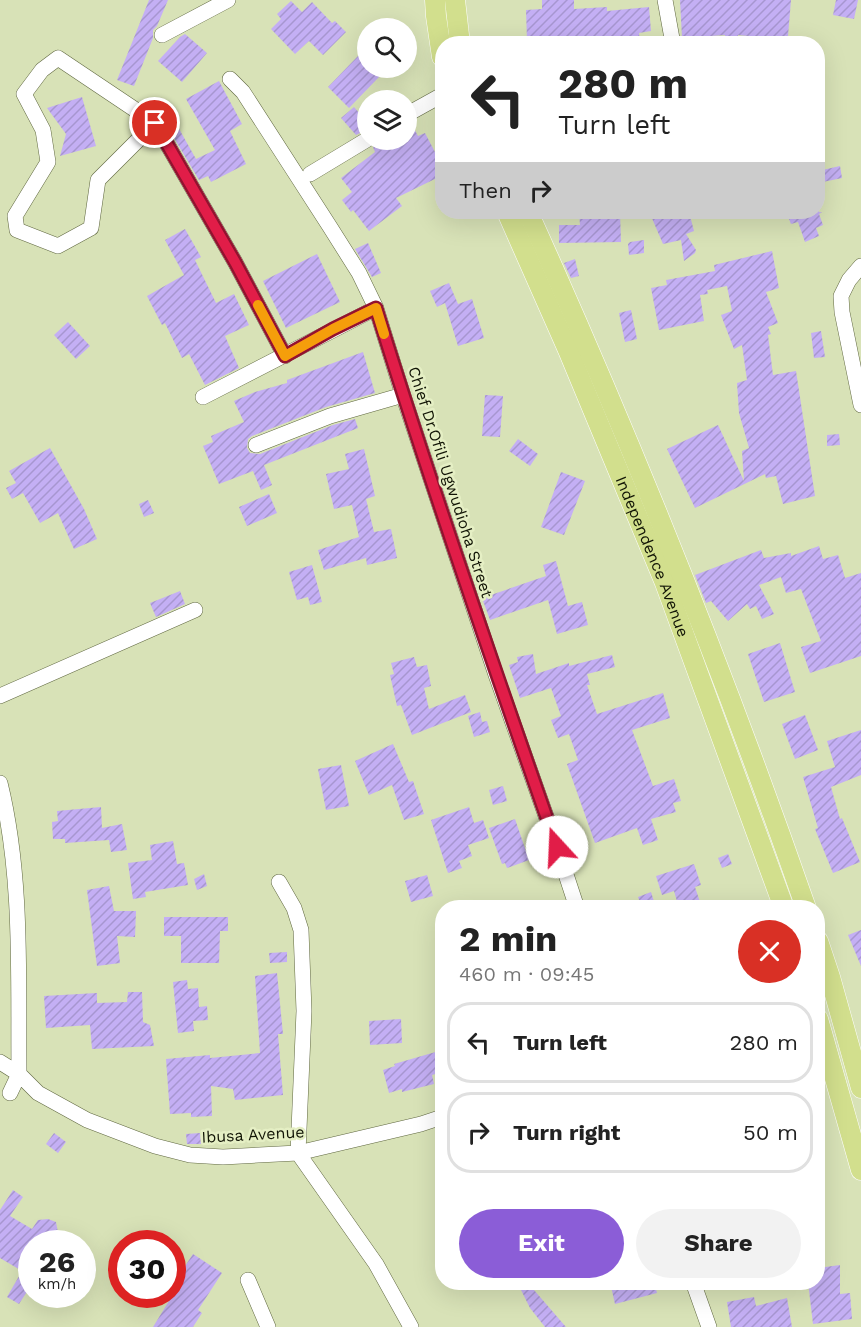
<!DOCTYPE html>
<html lang="en">
<head>
<meta charset="utf-8">
<style>
	:root { --surface:#fff; --page:#f2f2f2; --text:#222; --muted:#767676; --line:#e0e0e0; --accent:#8b5dd7 }
	body { margin:0; font-family:"Work Sans",sans-serif; background:var(--page); color:var(--text); height:100vh; display:flex; flex-direction:column; font-size:22px; white-space:nowrap }
	* { box-sizing:border-box; margin:0 }
	p { font-size:20px; color:var(--muted) }
	.icon { flex:none; width:33px; height:33px; fill:none; stroke:currentColor; stroke-width:2; stroke-linecap:round; stroke-linejoin:round }
	.map { position:relative; flex:1; overflow:hidden }
	.panel { position:absolute; left:435px; top:900px; width:390px; height:390px; display:flex; flex-direction:column; background:var(--surface); border-radius:24px; box-shadow:0 6px 24px #0002 }
	.panel>* { flex:none }
	.top-card { position:absolute; left:435px; top:36px; width:390px; height:183px; border-radius:24px; box-shadow:0 6px 24px #0002; background:#fff; color:var(--text); overflow:hidden }
	.controls { position:absolute; left:357px; top:18px; display:grid; gap:12px }
	.controls a { display:grid; place-items:center; width:60px; height:60px; border-radius:50%; background:var(--surface); box-shadow:0 6px 24px #0002; font-size:30px }
	.speed { position:absolute; left:18px; top:1230px; display:flex; gap:12px; font-size:30px; font-weight:700; text-align:center }
	.speed>* { display:grid; place-content:center; width:78px; height:78px; border-radius:50%; background:var(--surface); box-shadow:0 6px 24px #0002; line-height:1 }
	.speed small { font-size:15px; font-weight:400 }
	.speed .limit { border:9px solid #d22; background:#fff; color:#111 }
	.pin { position:absolute; display:grid; place-items:center; width:51px; height:51px; color:#fff; margin:-26px; border:3px solid #fff; border-radius:50%; box-shadow:0 2px 6px #0007 }
	.me { position:absolute; width:66px; margin:-33px; rotate:340deg; stroke-linejoin:round; filter:drop-shadow(0 0 4px #0008) }
	.turn { display:flex; align-items:center; gap:21px; height:126px; padding:0 24px; font-size:27px }
	.turn .icon { width:78px; height:78px; stroke-width:2.5 }
	.turn b { display:block; font-size:42px; line-height:51px }
	.then { display:flex; align-items:center; height:57px; padding:0 24px; background:#0003; gap:12px; font-size:22px }
	.round { display:grid; place-items:center; flex:none; width:63px; height:63px; border-radius:32px; background:var(--page) }
	.summary { display:flex; align-items:center; justify-content:space-between; height:102px; padding:0 24px }
	h1 { font-size:36px; font-weight:700; line-height:45px }
	.primary-button { display:flex; gap:12px; margin-top:auto; padding:12px 24px }
	.primary-button a { flex:1; height:69px; border-radius:36px; background:var(--accent); color:#fff; font-size:24px; font-weight:700; line-height:69px; text-align:center }
	.primary-button a+a { background:var(--page); color:var(--text) }
	ul { padding:0; list-style:none }
	li { display:flex; align-items:center; gap:18px; height:81px; margin:0 12px 9px; padding:0 12px; border:3px solid var(--line); border-radius:24px }
	li div { flex:1 }
	li b { display:block; font-size:22px }
	li em { font-style:normal }
	.map>svg:first-child { display:block }
</style>
</head>
<body>
<div class="map">
<svg width="861" height="1327" viewBox="0 0 861 1327">
	<defs>
		<pattern id="building-hatch" width="6" height="6" patternUnits="userSpaceOnUse" patternTransform="scale(1.5)"><rect width="6" height="6" fill="#c4aff4"/><path d="M-1 1l2-2M0 6l6-6M5 7l2-2" fill="none" stroke="#a796d0"/></pattern>
	</defs>
	<rect width="100%" height="100%" fill="#d8e2b7"/>
	<path fill="url(#building-hatch)" d="M 149,0 L 168,0 L 157,26 L 153,30 L 153,38 L 134,86 L 117,80 Z
		M 542,0 L 574,0 L 574,9 L 607,7 L 607,11 L 649,7 L 651,31 L 639,33 L 640,44 L 548,44 L 547,40 L 527,41 L 526,10 L 542,9 Z
		M 680,0 L 791,0 L 788,36 L 782,36 L 781,39 L 738,35 L 738,44 L 725,44 L 725,35 L 682,38 Z
		M 836,0 L 858,0 L 854,19 L 833,15 Z
		M 291,1 L 302,12 L 312,2 L 332,23 L 335,21 L 346,32 L 323,55 L 309,41 L 295,54 L 271,29 L 281,19 L 277,14 Z
		M 185,34 L 207,53 L 182,82 L 158,61 L 180,37 Z
		M 359,55 L 368,63 L 368,68 L 372,68 L 380,76 L 349,108 L 328,87 Z
		M 219,81 L 242,124 L 230,131 L 246,164 L 211,182 L 208,176 L 199,180 L 161,116 L 169,111 L 196,159 L 215,150 L 186,99 Z
		M 82,97 L 96,146 L 60,156 L 66,134 L 47,108 Z
		M 354,107 L 368,123 L 368,129 L 356,135 L 341,118 Z
		M 411,123 L 418,136 L 425,133 L 435,152 L 442,166 L 436,170 L 439,177 L 396,198 L 402,206 L 369,231 L 353,210 L 351,212 L 342,200 L 352,192 L 341,178 L 375,152 L 373,147 L 378,140 L 406,140 L 406,125 Z
		M 840,166 L 842,178 L 818,183 L 818,171 Z
		M 818,209 L 819,212 L 822,212 L 819,214 L 823,225 L 816,228 L 819,236 L 805,242 L 798,222 L 791,224 L 786,212 L 818,212 Z
		M 579,212 L 620,212 L 621,242 L 559,243 L 559,225 L 580,225 Z
		M 675,212 L 689,212 L 694,231 L 686,234 L 696,250 L 695,253 L 684,261 L 681,240 L 663,244 L 651,216 Z
		M 185,229 L 201,257 L 195,260 L 216,303 L 234,294 L 249,325 L 225,336 L 239,368 L 205,385 L 189,354 L 182,358 L 165,323 L 162,325 L 147,296 L 184,275 L 165,240 Z
		M 644,240 L 644,253 L 629,255 L 628,244 L 630,242 Z
		M 368,243 L 381,273 L 372,277 L 355,249 Z
		M 772,251 L 779,288 L 766,292 L 778,323 L 768,327 L 771,334 L 768,335 L 773,375 L 796,371 L 815,496 L 783,504 L 776,476 L 766,478 L 765,474 L 695,508 L 667,449 L 718,425 L 744,481 L 742,451 L 749,448 L 739,413 L 737,383 L 747,380 L 742,345 L 734,349 L 721,315 L 732,311 L 727,286 L 707,290 L 708,294 L 700,295 L 704,321 L 659,330 L 651,288 L 667,285 L 666,280 L 715,271 L 714,265 Z
		M 317,254 L 340,302 L 286,328 L 263,281 Z
		M 575,259 L 579,276 L 571,278 L 564,263 Z
		M 449,283 L 458,304 L 472,299 L 484,338 L 458,346 L 445,303 L 437,307 L 430,291 Z
		M 631,310 L 637,339 L 625,342 L 619,313 Z
		M 68,322 L 90,346 L 76,359 L 54,335 Z
		M 821,331 L 825,357 L 814,358 L 811,333 Z
		M 363,352 L 375,393 L 326,407 L 252,436 L 248,439 L 247,448 L 250,453 L 260,454 L 333,425 L 355,419 L 358,428 L 264,465 L 272,485 L 261,490 L 253,471 L 219,484 L 203,446 L 213,442 L 211,436 L 244,422 L 234,401 L 255,392 L 287,383 L 287,380 Z
		M 485,395 L 503,396 L 500,437 L 482,436 Z
		M 839,434 L 840,445 L 827,446 L 827,435 Z
		M 518,439 L 538,454 L 530,466 L 509,451 Z
		M 50,448 L 84,509 L 97,539 L 74,549 L 58,513 L 40,523 L 23,493 L 12,499 L 6,488 L 16,483 L 9,471 Z
		M 364,449 L 375,496 L 366,499 L 374,532 L 391,529 L 397,558 L 367,565 L 366,558 L 324,570 L 318,550 L 359,537 L 352,505 L 334,509 L 326,474 L 349,469 L 345,454 Z
		M 561,472 L 585,481 L 564,535 L 541,527 Z
		M 269,494 L 277,513 L 247,526 L 239,507 Z
		M 148,500 L 154,513 L 144,517 L 139,504 Z
		M 819,546 L 823,559 L 838,555 L 845,578 L 861,573 L 861,656 L 810,673 L 801,647 L 821,641 L 801,589 L 786,593 L 781,577 L 759,585 L 774,614 L 762,619 L 756,606 L 750,609 L 747,604 L 728,621 L 711,601 L 706,603 L 695,575 L 761,550 L 764,558 L 791,553 L 791,556 Z
		M 556,561 L 568,606 L 582,602 L 588,625 L 557,634 L 548,600 L 490,620 L 482,598 L 546,576 L 543,565 Z
		M 312,565 L 322,602 L 310,605 L 308,597 L 297,600 L 289,572 Z
		M 180,591 L 185,604 L 156,617 L 150,603 Z
		M 780,643 L 795,692 L 764,702 L 748,654 Z
		M 533,654 L 536,674 L 569,663 L 569,666 L 612,655 L 615,667 L 587,674 L 590,685 L 587,685 L 597,714 L 663,693 L 670,718 L 632,730 L 653,786 L 674,779 L 681,801 L 673,803 L 676,812 L 651,819 L 658,840 L 643,845 L 637,828 L 595,843 L 567,764 L 578,760 L 569,734 L 558,738 L 551,720 L 561,716 L 551,688 L 520,698 L 509,665 L 518,662 L 517,657 Z
		M 414,657 L 417,667 L 427,665 L 431,686 L 424,688 L 429,709 L 465,695 L 471,712 L 412,735 L 401,705 L 397,706 L 390,675 L 394,674 L 391,663 Z
		M 480,712 L 482,722 L 487,721 L 490,732 L 474,737 L 468,716 Z
		M 805,715 L 818,750 L 795,759 L 782,724 Z
		M 861,730 L 861,775 L 831,787 L 840,819 L 842,818 L 860,862 L 833,873 L 815,829 L 818,828 L 803,777 L 835,767 L 827,741 Z
		M 393,744 L 409,782 L 413,781 L 424,814 L 404,820 L 392,785 L 369,795 L 355,761 Z
		M 341,765 L 349,806 L 326,810 L 318,769 Z
		M 503,786 L 507,801 L 493,805 L 489,790 Z
		M 101,807 L 102,828 L 122,824 L 127,850 L 111,852 L 109,840 L 65,843 L 65,839 L 53,839 L 52,822 L 58,821 L 57,811 Z
		M 469,807 L 474,823 L 483,820 L 489,838 L 468,845 L 472,856 L 459,861 L 462,868 L 448,873 L 431,820 Z
		M 515,819 L 529,860 L 507,868 L 505,863 L 502,864 L 489,828 Z
		M 173,841 L 177,864 L 184,863 L 188,885 L 145,892 L 146,897 L 133,899 L 128,863 L 152,860 L 150,845 Z
		M 728,854 L 732,864 L 722,868 L 718,858 Z
		M 694,864 L 701,885 L 695,887 L 701,905 L 692,908 L 679,908 L 674,891 L 662,895 L 656,876 Z
		M 204,874 L 207,886 L 197,890 L 194,879 Z
		M 427,875 L 433,896 L 411,902 L 405,881 Z
		M 109,886 L 114,911 L 136,911 L 135,937 L 117,936 L 120,963 L 97,966 L 87,890 Z
		M 651,892 L 656,908 L 642,908 L 638,897 Z
		M 164,917 L 228,917 L 228,931 L 220,931 L 219,963 L 181,963 L 181,936 L 164,936 Z
		M 861,930 L 861,966 L 848,935 Z
		M 287,952 L 287,962 L 270,963 L 269,953 Z
		M 277,973 L 283,1034 L 278,1034 L 283,1095 L 235,1100 L 233,1089 L 211,1086 L 212,1116 L 191,1117 L 191,1113 L 170,1114 L 166,1059 L 210,1055 L 210,1058 L 260,1053 L 255,976 Z
		M 187,980 L 188,989 L 198,988 L 199,1007 L 207,1006 L 208,1020 L 193,1021 L 194,1031 L 178,1033 L 173,982 Z
		M 128,992 L 142,992 L 143,1022 L 150,1025 L 154,1046 L 92,1049 L 90,1025 L 46,1028 L 44,996 L 97,993 L 97,1003 L 127,1002 Z
		M 401,1019 L 402,1043 L 370,1045 L 369,1021 Z
		M 439,1051 L 442,1061 L 442,1072 L 432,1075 L 434,1084 L 402,1092 L 402,1089 L 389,1093 L 383,1070 L 395,1066 L 394,1064 Z
		M 54,1133 L 66,1142 L 58,1153 L 46,1144 Z
		M 200,1133 L 201,1144 L 187,1144 L 186,1134 Z
		M 13,1190 L 23,1197 L 10,1216 L 32,1229 L 38,1220 L 48,1219 L 56,1222 L 59,1238 L 51,1244 L 32,1244 L 32,1284 L 19,1304 L 7,1297 L 22,1271 L 0,1258 L 0,1210 Z
		M 193,1254 L 222,1273 L 198,1310 L 202,1313 L 193,1327 L 153,1327 L 172,1296 L 172,1286 Z
		M 840,1265 L 840,1294 L 850,1293 L 852,1319 L 813,1324 L 808,1282 L 818,1282 L 818,1268 Z
		M 517,1282 L 548,1282 L 534,1290 L 566,1327 L 545,1327 L 530,1308 Z
		M 610,1282 L 654,1282 L 657,1293 L 615,1304 Z
		M 754,1297 L 756,1306 L 787,1298 L 792,1327 L 731,1327 L 727,1302 Z"/>
	<g fill="none" stroke-linecap="round" stroke-linejoin="round">
		<defs>
			<path id="minor" d="M 665,0 L 673,44
				M 162,35 L 228,0
				M 230,79 L 243,92 L 330,227 L 359,273 L 376,308 L 403,395 L 496,675 L 557,847 L 577,908
				M 406,115 L 442,95
				M 155,123 L 98,180 L 91,228 L 58,246 L 17,230 L 15,216 L 48,162 L 43,130 L 24,94 L 42,70 L 58,58 L 155,123 L 235,262 L 285,356
				M 310,174 L 368,139
				M 861,266 L 849,280 L 841,296 L 842,312 L 861,405
				M 203,397 L 376,308
				M 256,445 L 330,416 L 403,395
				M 0,696 L 195,610
				M 0,783 C 23,877 18,977 19,1074 L 10,1093
				M 279,882 L 294,908 L 301,930 L 304,1011 L 298,1153 L 376,1264 L 411,1327
				M 0,1062 L 19,1074 L 38,1093 L 87,1120 L 155,1146 L 190,1155 L 223,1157 L 298,1153 L 421,1124 L 442,1117
				M 248,1280 L 268,1327
				M 693,1282 L 709,1327"/>
			<g id="major">
				<path d="M 435,0 L 436,16 L 442,57"/>
				<path d="M 455,0 L 460,44"/>
				<path id="s1" d="M 507,212 L 568,350 L 665,583 L 784,908"/>
				<path d="M 528,212 C 631,440 724,672 806,908"/>
				<path d="M 818,941 L 830,977 L 861,1088"/>
				<path d="M 818,1019 L 861,1170"/>
			</g>
		</defs>
		<use href="#minor" stroke="#606841" stroke-width="16"/>
		<use href="#major" stroke="#fff" stroke-width="21"/>
		<use href="#minor" stroke="#fff" stroke-width="15"/>
		<use href="#major" stroke="#d2df8d" stroke-width="20"/>
	</g>
	<g fill="none" stroke-linecap="round" stroke-linejoin="round">
		<defs>
			<path id="route" d="M 155,123 L 235,262 L 285,356 L 333,329 L 376,308 C 432,489 494,668 557,847"/>
		</defs>
		<use href="#route" stroke="#92132f" stroke-width="15"/>
		<use href="#route" stroke="#e11d48" stroke-width="10"/>
		<path stroke="#f59e0b" stroke-width="10" d="M 258,305 L 285,356 L 333,329 L 376,308 L 384,334"/>
	</g>
	<g text-anchor="middle" stroke-width="5" stroke-linejoin="round" paint-order="stroke">
		<g font-size="16" fill="#111405" stroke="#e5efc4">
			<text transform="translate(451 482) rotate(72)" y="6">Chief Dr.Ofili Ugwudioha Street</text>
			<text dy="6" stroke="none"><textPath href="#s1" startOffset="374">Independence Avenue</textPath></text>
			<text transform="translate(253 1134) rotate(-3)" y="6">Ibusa Avenue</text>
		</g>
	</g>
</svg>
<div class="controls">
<a><svg class="icon" aria-label="search" viewBox="0 0 24 24"><circle cx="10" cy="10" r="6"/><path d="M15 15l6 6"/></svg></a>
<a><svg class="icon" aria-label="layers" viewBox="0 0 24 24"><path d="M12 4l9 5-9 5-9-5zM3 14l9 5 9-5"/></svg></a>
</div>
<div class="speed"><div>26<small>km/h</small></div><div class="limit">30</div></div>
<div class="pin" style="left:155px;top:123px;background:#d93025"><svg class="icon" aria-label="arrive" viewBox="0 0 24 24"><path d="M6 21V4h12l-3 4 3 4H6"/></svg></div>
<svg class="me" style="left:557px;top:847px" viewBox="-20 -20 40 40"><circle r="19" fill="#fff"/><path d="M0-13L10 11 0 6-10 11z" fill="#e11d48"/></svg>
<div class="top-card">
<div class="turn"><svg class="icon" aria-label="left" viewBox="0 0 24 24"><path d="M17 20v-9H6M10 6l-5 5 5 5"/></svg><div><b>280 m</b>Turn left</div></div>
<div class="then">Then<svg class="icon" aria-label="right" viewBox="0 0 24 24"><path d="M7 20v-9h11M14 6l5 5-5 5"/></svg></div>
</div>
<section class="panel">
<div class="summary"><div><h1>2 min</h1><p>460 m · 09:45</p></div><a class="round" style="background:#d93025;color:#fff"><svg class="icon" aria-label="close" viewBox="0 0 24 24"><path d="M6 6l12 12M18 6L6 18"/></svg></a></div>
<ul>
<li><svg class="icon" aria-label="left" viewBox="0 0 24 24"><path d="M17 20v-9H6M10 6l-5 5 5 5"/></svg><div><b>Turn left</b></div><em>280 m</em></li>
<li><svg class="icon" aria-label="right" viewBox="0 0 24 24"><path d="M7 20v-9h11M14 6l5 5-5 5"/></svg><div><b>Turn right</b></div><em>50 m</em></li>
</ul>
<div class="primary-button"><a>Exit</a><a>Share</a></div>
</section>
</div>
</body>
</html>
